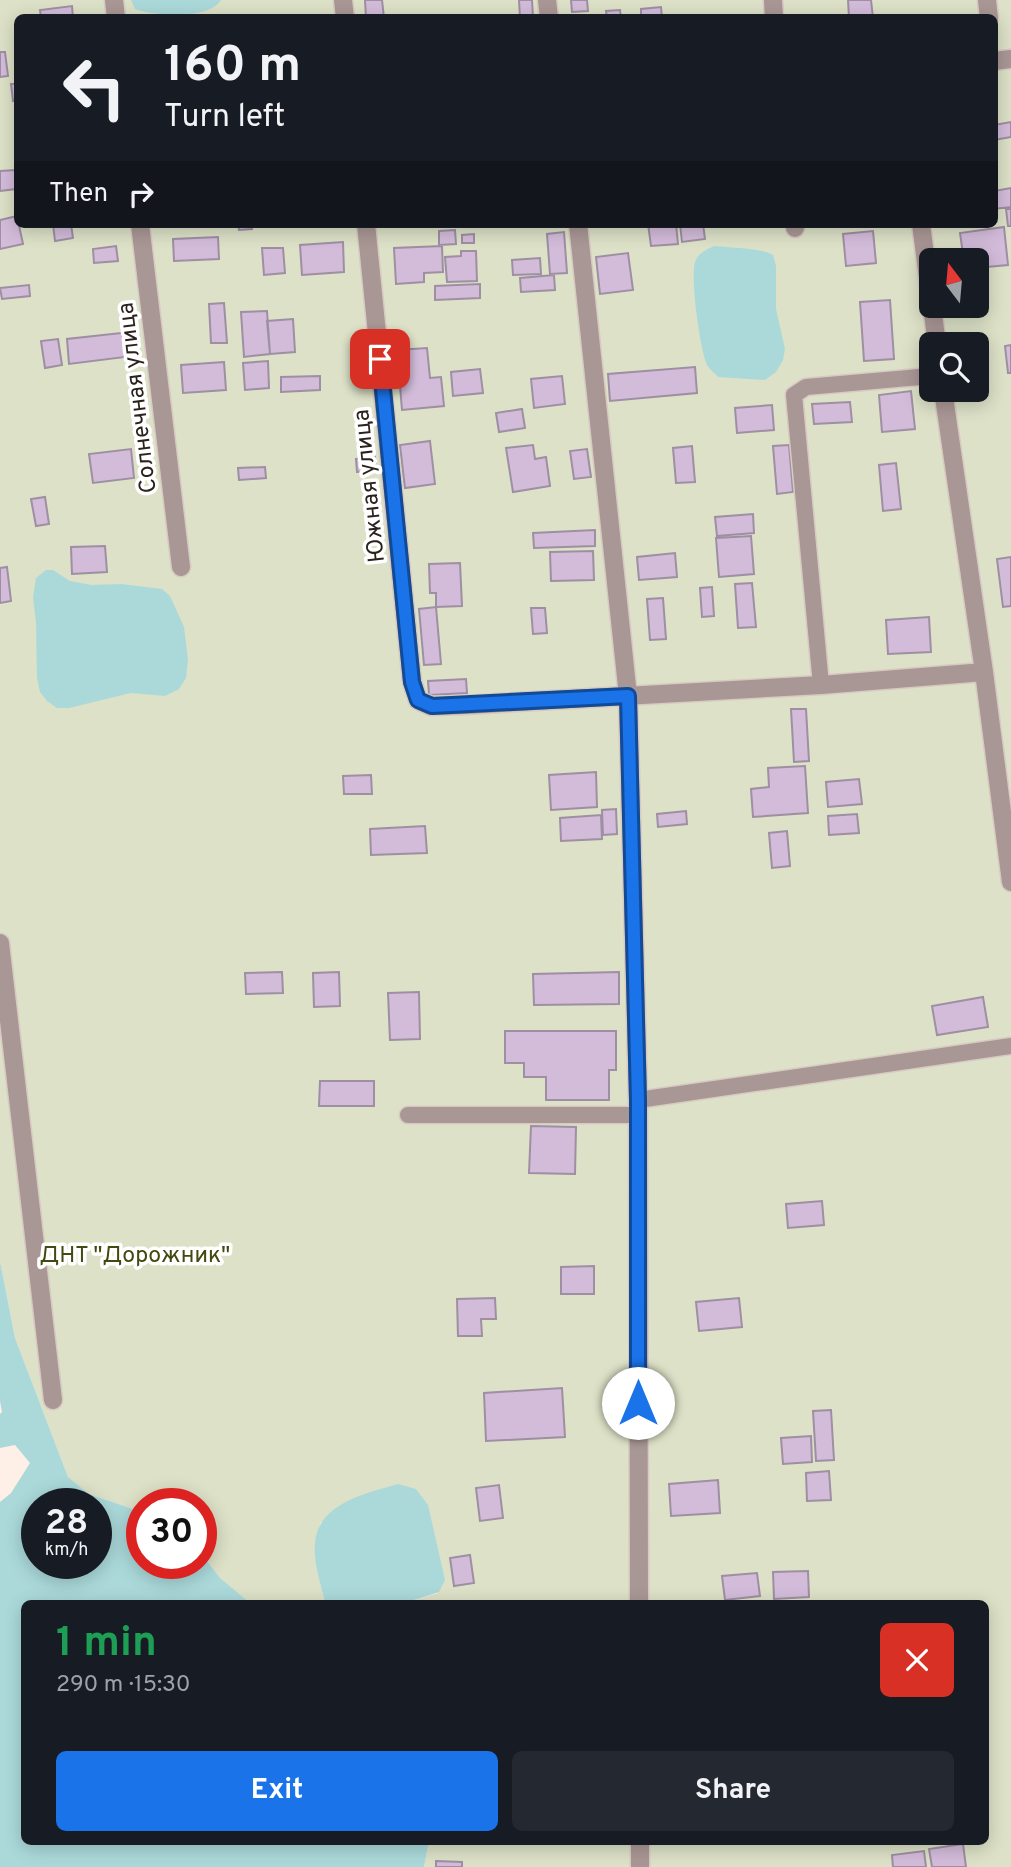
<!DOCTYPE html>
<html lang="en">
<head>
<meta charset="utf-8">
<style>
	:root { --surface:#171b24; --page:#242831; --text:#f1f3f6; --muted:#9ea1a6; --accent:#1a73e8 }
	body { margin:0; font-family:Overpass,sans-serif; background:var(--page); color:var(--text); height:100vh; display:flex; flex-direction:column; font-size:26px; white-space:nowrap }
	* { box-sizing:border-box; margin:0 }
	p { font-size:23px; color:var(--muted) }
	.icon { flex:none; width:38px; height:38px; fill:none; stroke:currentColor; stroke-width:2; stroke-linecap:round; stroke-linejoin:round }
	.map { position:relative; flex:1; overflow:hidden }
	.side { position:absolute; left:21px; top:1600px; width:968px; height:245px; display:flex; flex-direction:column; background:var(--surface); border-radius:10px; box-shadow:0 4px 18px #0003 }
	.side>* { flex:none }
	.hud { position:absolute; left:14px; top:14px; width:984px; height:214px; border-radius:10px; box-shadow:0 4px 18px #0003; background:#171b24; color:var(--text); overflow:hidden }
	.needle { width:46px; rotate:344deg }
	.fabs { position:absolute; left:919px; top:248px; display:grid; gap:14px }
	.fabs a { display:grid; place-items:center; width:70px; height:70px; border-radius:10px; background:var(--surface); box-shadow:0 4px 18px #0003; font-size:35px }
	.speed { position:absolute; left:21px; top:1488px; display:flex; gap:14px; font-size:35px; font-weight:700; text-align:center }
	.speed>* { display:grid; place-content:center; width:91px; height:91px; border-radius:50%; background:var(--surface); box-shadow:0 4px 18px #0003; line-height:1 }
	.speed small { font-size:18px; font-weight:400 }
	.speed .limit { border:10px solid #d22; background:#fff; color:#111 }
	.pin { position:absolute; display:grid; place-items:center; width:60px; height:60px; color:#fff; margin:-30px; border-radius:14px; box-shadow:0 4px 10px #0006 }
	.me { position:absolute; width:77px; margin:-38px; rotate:0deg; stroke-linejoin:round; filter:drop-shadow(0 0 5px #0008) }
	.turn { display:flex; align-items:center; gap:24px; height:147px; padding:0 35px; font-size:32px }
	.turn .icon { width:91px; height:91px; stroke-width:2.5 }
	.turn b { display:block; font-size:49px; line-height:60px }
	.then { display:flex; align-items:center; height:66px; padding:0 35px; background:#0003; gap:14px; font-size:26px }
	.round { display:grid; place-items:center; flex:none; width:74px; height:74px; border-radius:10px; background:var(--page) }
	.head { display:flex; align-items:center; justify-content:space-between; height:119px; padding:0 35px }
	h1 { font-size:42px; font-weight:700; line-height:52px; color:#1e9e55 }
	.action { display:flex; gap:14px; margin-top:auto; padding:14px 35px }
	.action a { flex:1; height:80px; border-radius:10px; background:var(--accent); color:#fff; font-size:28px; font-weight:700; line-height:80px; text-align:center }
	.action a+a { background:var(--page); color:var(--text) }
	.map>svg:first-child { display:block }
</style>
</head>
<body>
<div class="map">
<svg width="1011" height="1867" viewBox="0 0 1011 1867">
	<rect width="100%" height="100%" fill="#feefe7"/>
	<path fill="#dce1c7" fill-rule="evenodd" d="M 0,0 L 1011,0 L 1011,1867 L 424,1867 L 429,1841 L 985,1841 L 985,1603 L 405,1603 L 438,1593 L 321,1522 C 312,1554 318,1572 325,1603 L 250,1603 L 237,1593 L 220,1578 L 201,1553 L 201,1503 L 142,1503 L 142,1512 L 89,1494 L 68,1477 L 15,1338 L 0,1261 ZM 18,18 L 994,18 L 994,224 L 18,224 ZM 931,261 L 976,261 L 976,306 L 931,306 ZM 931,345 L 976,345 L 976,390 L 931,390 Z"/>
	<path fill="#abd9da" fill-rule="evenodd" d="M 131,0 L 221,0 C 209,20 154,16 135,9 Z
		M 715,246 C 730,248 763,248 773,255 L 776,266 L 776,309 L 785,349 L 783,360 L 776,372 L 765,380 L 718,377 C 715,373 709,369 707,365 C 700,349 690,278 695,262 C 698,253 707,249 715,246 Z
		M 46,570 L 53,570 L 70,581 L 91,585 L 121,584 L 162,589 L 170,596 L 184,627 L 188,660 L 186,678 L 179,689 L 165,696 L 131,693 L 69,708 L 57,708 L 47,701 L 40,692 L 37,678 L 36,623 L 33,597 L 36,578 Z
		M 0,1261 L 15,1338 L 68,1477 L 89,1494 L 142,1512 L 142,1563 L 201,1563 L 201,1553 L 220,1578 L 250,1603 L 24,1603 L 24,1841 L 429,1841 L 424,1867 L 0,1867 L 0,1502 L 11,1493 L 30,1463 L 15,1445 L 0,1448 L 0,1414 L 2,1412 L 0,1401 ZM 96,1503 L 96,1563 L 37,1563 L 37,1503 Z
		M 398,1484 L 416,1489 L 428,1505 L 445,1580 L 439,1592 L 405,1603 L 325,1603 C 321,1584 313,1563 315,1543 C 318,1503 367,1493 398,1484 Z"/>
	<path fill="#d3bcda" stroke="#9e8fa2" stroke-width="2" d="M 365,0 L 382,0 L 384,18 L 366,18 Z
		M 519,0 L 532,0 L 533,18 L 520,18 Z
		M 571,0 L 587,0 L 588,11 L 572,12 Z
		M 848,0 L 871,0 L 873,18 L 849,18 Z
		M 72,6 L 73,18 L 41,18 L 40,10 Z
		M 661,7 L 662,18 L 641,18 L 641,9 Z
		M 620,10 L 621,18 L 607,18 L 606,11 Z
		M 0,52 L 5,52 L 8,76 L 0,77 Z
		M 11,84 L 18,84 L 18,100 L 13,101 Z
		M 1011,122 L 1011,137 L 994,140 L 994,125 Z
		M 15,170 L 16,189 L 0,191 L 0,171 Z
		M 1011,188 L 1011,207 L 994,209 L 994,191 Z
		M 1006,209 L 1011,209 L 1011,226 L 1008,226 Z
		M 17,216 L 23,244 L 0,249 L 0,220 Z
		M 53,224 L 71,224 L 73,238 L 55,241 Z
		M 238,224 L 251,224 L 252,229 L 239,230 Z
		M 448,224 L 470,224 L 470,226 L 448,227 Z
		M 648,224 L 676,224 L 678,244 L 651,246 Z
		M 680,224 L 703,224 L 705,239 L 682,242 Z
		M 1004,227 L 1008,265 L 976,268 L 976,261 L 964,261 L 960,233 Z
		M 455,230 L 456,244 L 439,245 L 439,231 Z
		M 873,231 L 876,263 L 846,266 L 843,234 Z
		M 564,232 L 567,273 L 550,274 L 547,234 Z
		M 474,234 L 474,243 L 462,243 L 462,235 Z
		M 218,237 L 219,259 L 174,261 L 173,239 Z
		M 343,242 L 344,272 L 302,275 L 300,245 Z
		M 116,246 L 118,261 L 94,263 L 93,249 Z
		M 442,246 L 443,272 L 424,273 L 424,282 L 396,284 L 394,248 Z
		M 262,248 L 283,248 L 285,273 L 264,275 Z
		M 461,251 L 476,251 L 477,281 L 447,282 L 445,257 L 461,256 Z
		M 628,253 L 633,290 L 600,294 L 596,257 Z
		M 540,258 L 541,274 L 513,275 L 512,260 Z
		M 554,275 L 555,290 L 521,292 L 520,278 Z
		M 480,284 L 480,298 L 435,300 L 435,286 Z
		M 29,285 L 30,296 L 2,299 L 0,288 Z
		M 890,300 L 894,359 L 864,361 L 860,302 Z
		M 224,303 L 227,343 L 211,343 L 209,304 Z
		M 267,311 L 270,354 L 244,357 L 241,312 Z
		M 293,319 L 295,352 L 270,354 L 267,321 Z
		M 130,332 L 133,356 L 69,364 L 67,339 Z
		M 58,339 L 62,365 L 45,368 L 41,341 Z
		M 1011,345 L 1011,373 L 1008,373 L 1005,346 Z
		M 427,348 L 430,378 L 441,377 L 444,406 L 402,410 L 397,350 Z
		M 268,361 L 269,388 L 245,390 L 243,363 Z
		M 224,362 L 226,390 L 183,393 L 181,365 Z
		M 695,367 L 697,393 L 610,401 L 608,374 Z
		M 480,369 L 483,393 L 453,396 L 451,372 Z
		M 320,376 L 320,390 L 281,392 L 281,377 Z
		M 562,376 L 565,404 L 534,408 L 531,379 Z
		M 911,391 L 915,429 L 882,432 L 879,395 Z
		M 850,402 L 852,422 L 814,424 L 812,404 Z
		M 772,405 L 774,430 L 737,433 L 735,408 Z
		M 522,409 L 525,428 L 499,432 L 496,413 Z
		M 430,441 L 435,484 L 405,488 L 400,445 Z
		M 533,445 L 535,459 L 546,457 L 550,486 L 513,492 L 506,448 Z
		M 789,445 L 793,492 L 777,494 L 773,446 Z
		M 692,446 L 695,482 L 676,483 L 673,448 Z
		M 131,449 L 134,478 L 93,483 L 89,454 Z
		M 587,449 L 591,477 L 574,479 L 570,451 Z
		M 375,457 L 376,471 L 357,472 L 356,459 Z
		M 896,463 L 901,509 L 883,511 L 879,465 Z
		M 265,467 L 266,478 L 239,480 L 238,468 Z
		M 45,497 L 49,524 L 36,526 L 31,499 Z
		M 753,514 L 754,533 L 717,536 L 715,517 Z
		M 595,530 L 595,546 L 534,548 L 533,533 Z
		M 751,536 L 754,574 L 719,577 L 716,538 Z
		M 105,546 L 107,572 L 72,574 L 71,547 Z
		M 593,551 L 594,580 L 551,581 L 550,552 Z
		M 675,553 L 677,577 L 639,580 L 637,557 Z
		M 1011,557 L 1011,606 L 1003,607 L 997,559 Z
		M 460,563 L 462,606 L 436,607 L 436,593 L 430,593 L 429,564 Z
		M 7,567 L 11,601 L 0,603 L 0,568 Z
		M 752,583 L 756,627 L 738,628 L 735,584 Z
		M 712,587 L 714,616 L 702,617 L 700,588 Z
		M 663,598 L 666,639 L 650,640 L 647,599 Z
		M 436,607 L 441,664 L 424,665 L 419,609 Z
		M 531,608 L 545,608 L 547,633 L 533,634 Z
		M 929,617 L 931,652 L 888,654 L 886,620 Z
		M 466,679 L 467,693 L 429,695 L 428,681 Z
		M 791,709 L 806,709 L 809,761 L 794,762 Z
		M 805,766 L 808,813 L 753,817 L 751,789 L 769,787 L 768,768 Z
		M 596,772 L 597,807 L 551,810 L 549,775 Z
		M 371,775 L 372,794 L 344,794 L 343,776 Z
		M 859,779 L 862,804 L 828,807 L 826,782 Z
		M 616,809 L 617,834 L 603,835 L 602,810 Z
		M 686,811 L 687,824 L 658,827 L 657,814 Z
		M 857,814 L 859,833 L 829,835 L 828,816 Z
		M 601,815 L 602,839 L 561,841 L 560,818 Z
		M 425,826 L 427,853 L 371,855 L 370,829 Z
		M 787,831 L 790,866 L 772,868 L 769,833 Z
		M 282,972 L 283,993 L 246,994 L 245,973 Z
		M 339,972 L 340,1006 L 314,1007 L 313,973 Z
		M 619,972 L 619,1004 L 534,1005 L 533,974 Z
		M 419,992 L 420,1039 L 390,1040 L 388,993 Z
		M 983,997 L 988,1027 L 937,1035 L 932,1006 Z
		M 505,1031 L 616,1031 L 616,1070 L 609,1070 L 609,1100 L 546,1100 L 546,1077 L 524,1077 L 524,1063 L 505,1063 Z
		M 320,1081 L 374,1081 L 374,1106 L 319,1106 Z
		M 531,1126 L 576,1127 L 575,1174 L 529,1173 Z
		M 822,1201 L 824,1225 L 788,1228 L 786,1204 Z
		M 594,1266 L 594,1294 L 561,1294 L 561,1267 Z
		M 495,1298 L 496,1319 L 481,1319 L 482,1336 L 458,1336 L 457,1299 Z
		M 739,1298 L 742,1327 L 699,1331 L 696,1302 Z
		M 562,1388 L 565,1437 L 486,1441 L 484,1393 Z
		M 831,1410 L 834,1460 L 816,1461 L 813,1411 Z
		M 811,1436 L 812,1462 L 783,1464 L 781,1438 Z
		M 829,1471 L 831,1500 L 807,1501 L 806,1473 Z
		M 718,1480 L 720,1513 L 671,1516 L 669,1484 Z
		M 499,1485 L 503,1518 L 480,1521 L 476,1488 Z
		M 470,1555 L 474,1583 L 454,1586 L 450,1558 Z
		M 808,1571 L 809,1597 L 774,1599 L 773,1572 Z
		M 757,1573 L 760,1596 L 725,1600 L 722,1576 Z
		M 963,1844 L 966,1867 L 932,1867 L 929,1849 Z
		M 924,1851 L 926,1867 L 893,1867 L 892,1855 Z
		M 436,1861 L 462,1862 L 462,1867 L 436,1867 Z"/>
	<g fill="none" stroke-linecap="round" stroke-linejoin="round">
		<defs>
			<path id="service" d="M 821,685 L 794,395 L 806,387 L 931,376
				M 638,1100 L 1011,1046
				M 408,1115 L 638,1115"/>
			<path id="minor" d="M 114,0 L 116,18
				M 343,0 L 345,18
				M 547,0 L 549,18
				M 773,0 L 774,18
				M 987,0 L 989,18
				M 994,61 L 1011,59
				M 140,224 L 181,567
				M 366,224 L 412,682 L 418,700 L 431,706 L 465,705 L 821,685 L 984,672
				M 578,224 L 628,696 L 638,1100 L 639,1603
				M 795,224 L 795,228
				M 921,224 L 931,300
				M 932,306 L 937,345
				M 943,390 L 984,672 L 1011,882
				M 0,943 L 53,1400
				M 640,1841 L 640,1867"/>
		</defs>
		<use href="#service" stroke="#d8cac2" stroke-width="19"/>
		<use href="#minor" stroke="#d8cac2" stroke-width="21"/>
		<use href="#service" stroke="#a99795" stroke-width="16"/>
		<use href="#minor" stroke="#a99795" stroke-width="18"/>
	</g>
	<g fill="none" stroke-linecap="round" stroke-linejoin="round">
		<defs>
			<path id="route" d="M 380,359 L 412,682 L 418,700 L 432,706 L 628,696 L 638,1100 L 638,1403"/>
		</defs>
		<use href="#route" stroke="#114b97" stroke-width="18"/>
		<use href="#route" stroke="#1a73e8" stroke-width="12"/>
	</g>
	<g text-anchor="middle" stroke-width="7" stroke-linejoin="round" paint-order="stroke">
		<g font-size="23" fill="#2a221c" stroke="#fff">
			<text transform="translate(136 398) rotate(-97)" y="8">Солнечная улица</text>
			<text transform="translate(368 486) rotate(-96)" y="8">Южная улица</text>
		</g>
		<g font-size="23" fill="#434910" stroke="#fff">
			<text x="135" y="1262">ДНТ "Дорожник"</text>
		</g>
	</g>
</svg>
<div class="fabs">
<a><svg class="needle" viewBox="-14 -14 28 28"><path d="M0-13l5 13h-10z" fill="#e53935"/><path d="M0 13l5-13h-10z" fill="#9ea1a6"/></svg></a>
<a><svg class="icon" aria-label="search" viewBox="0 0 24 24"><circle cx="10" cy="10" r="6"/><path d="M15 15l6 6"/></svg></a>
</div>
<div class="speed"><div>28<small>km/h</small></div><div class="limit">30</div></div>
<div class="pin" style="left:380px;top:359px;background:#d93025"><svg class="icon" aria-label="arrive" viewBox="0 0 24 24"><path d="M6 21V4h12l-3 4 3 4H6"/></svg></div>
<svg class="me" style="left:638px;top:1403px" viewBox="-20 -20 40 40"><circle r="19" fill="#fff"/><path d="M0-13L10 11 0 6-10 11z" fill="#1a73e8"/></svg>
<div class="hud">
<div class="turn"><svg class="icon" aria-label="left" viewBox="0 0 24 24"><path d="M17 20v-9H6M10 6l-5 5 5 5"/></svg><div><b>160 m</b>Turn left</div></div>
<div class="then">Then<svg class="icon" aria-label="right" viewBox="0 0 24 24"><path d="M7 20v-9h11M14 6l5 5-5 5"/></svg></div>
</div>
<section class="side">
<div class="head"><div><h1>1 min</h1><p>290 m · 15:30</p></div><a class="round" style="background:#d93025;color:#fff"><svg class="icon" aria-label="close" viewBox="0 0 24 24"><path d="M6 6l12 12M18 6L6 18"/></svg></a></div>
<div class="action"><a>Exit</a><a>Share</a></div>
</section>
</div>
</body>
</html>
